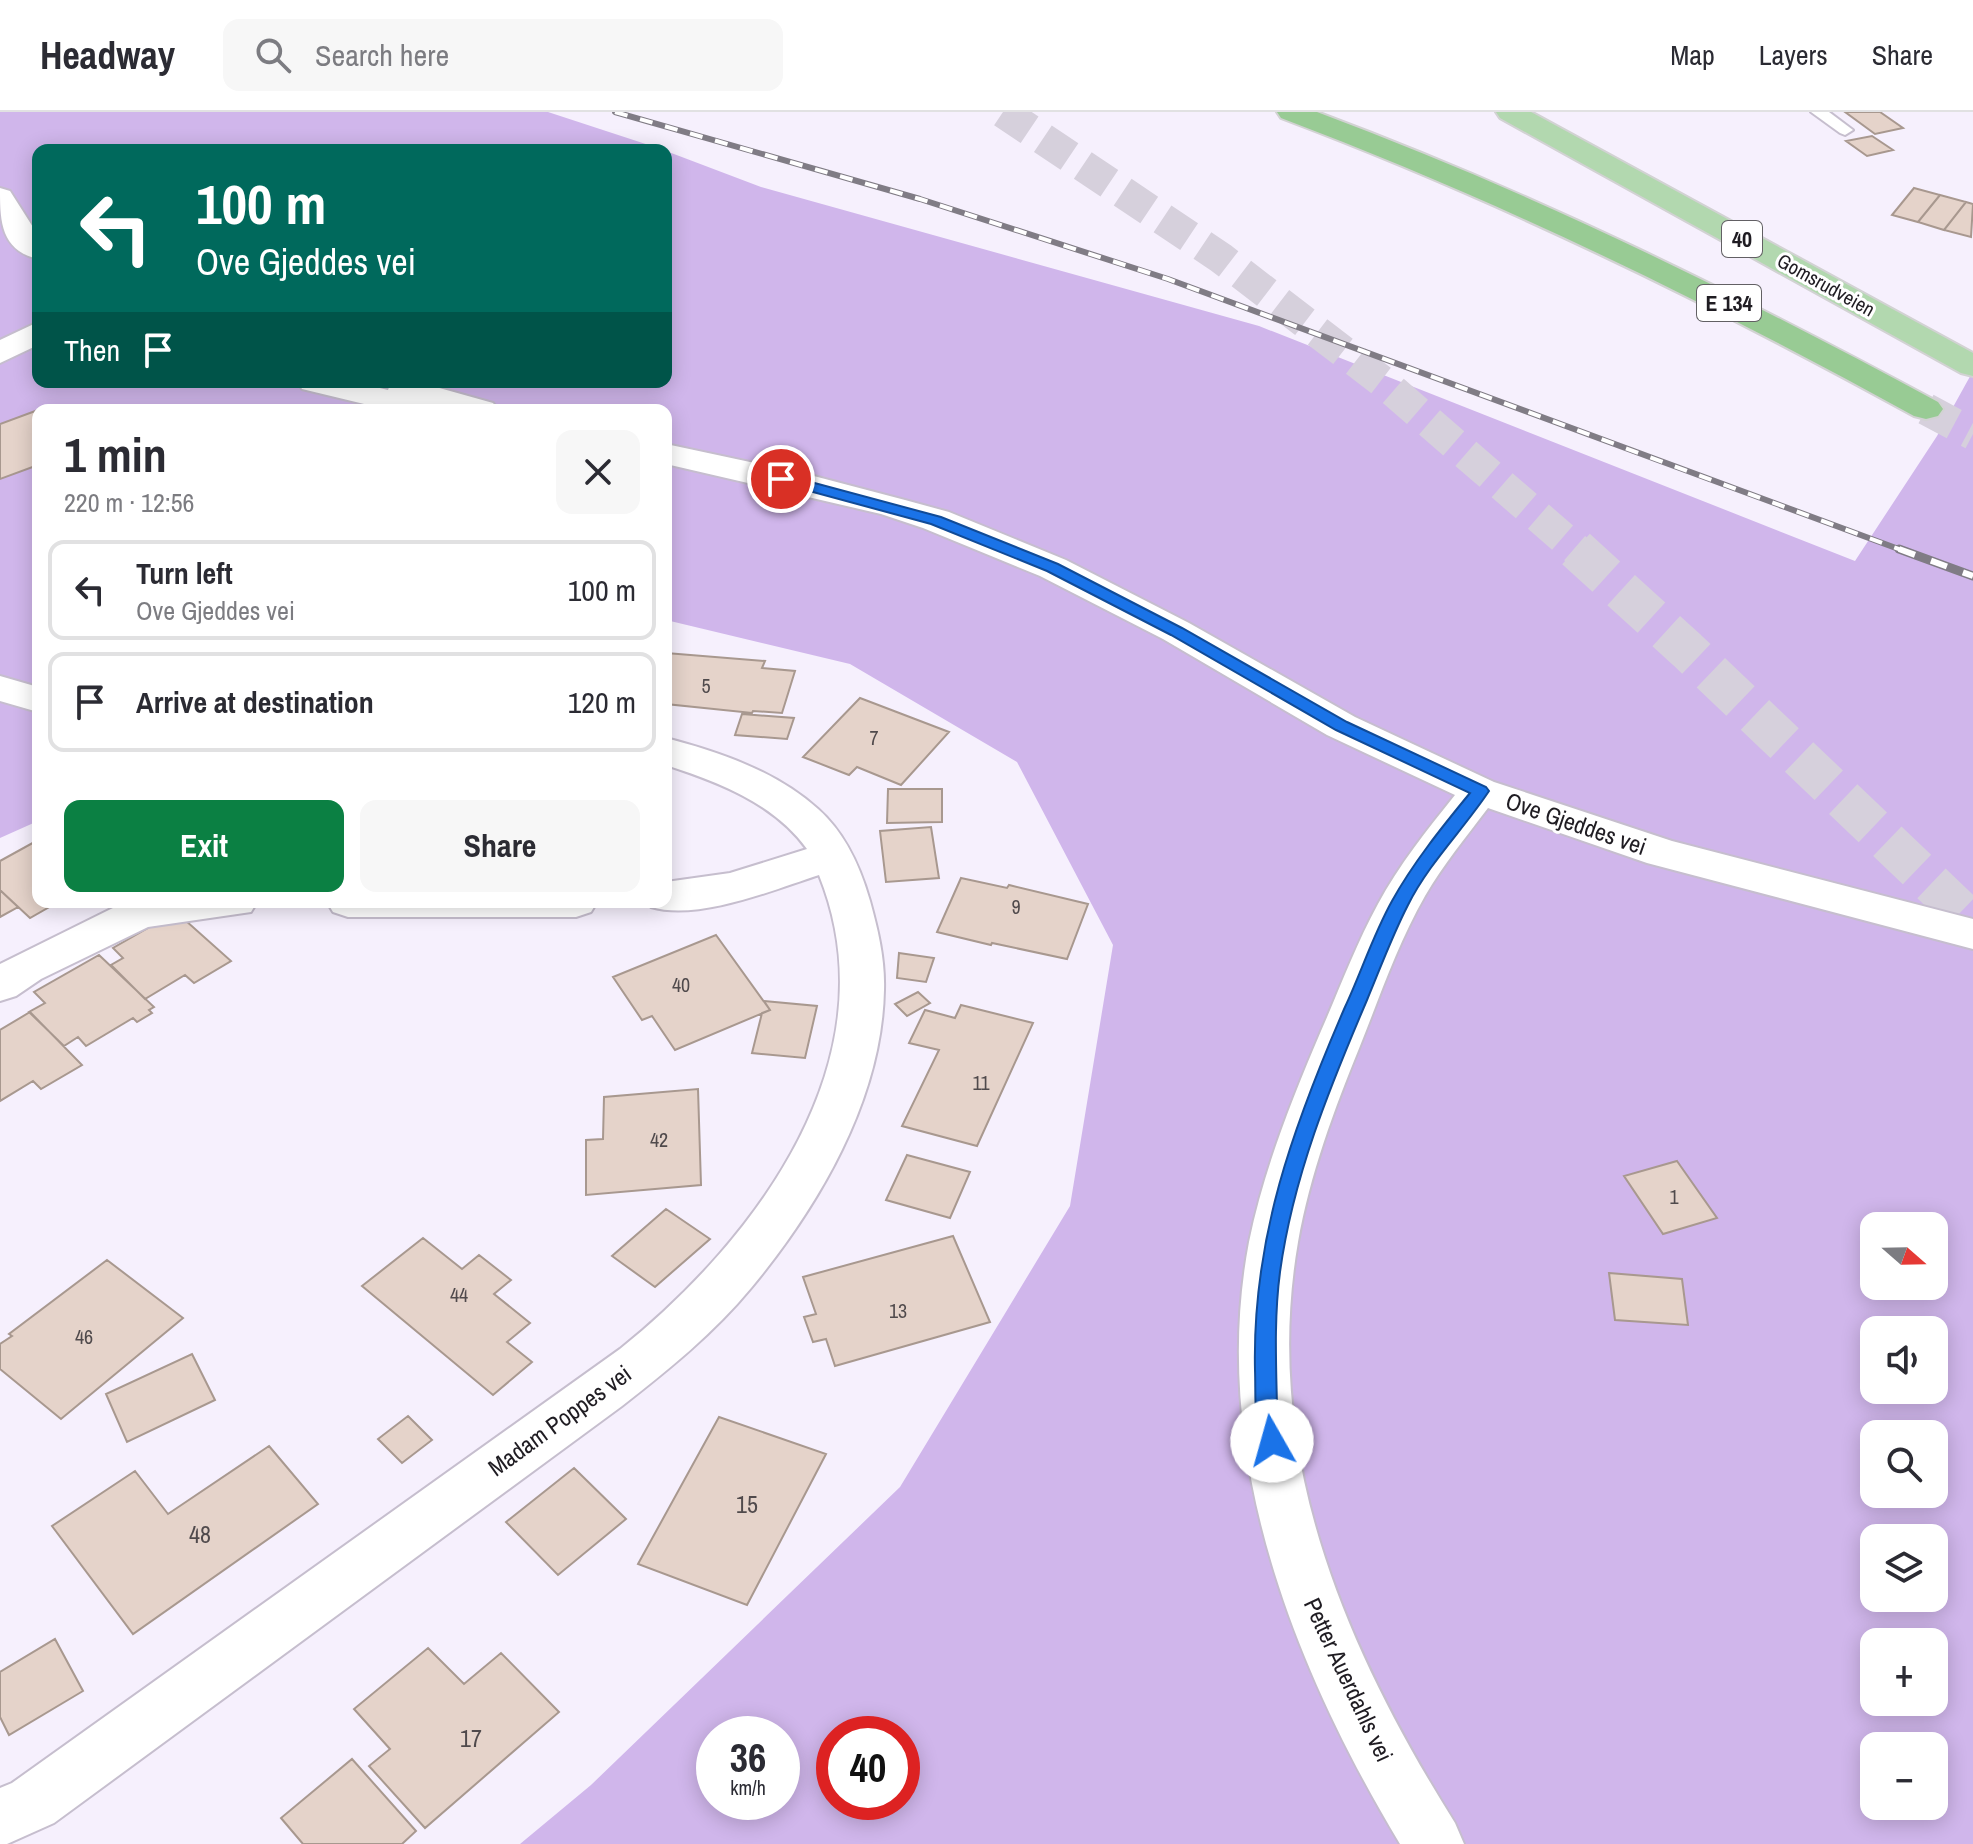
<!DOCTYPE html>
<html lang="en">
<head>
<meta charset="utf-8">
<style>
	:root { --surface:#fff; --page:#f7f7f7; --text:#2b2b33; --muted:#7c7c81; --line:#e1e1e2; --accent:#0b8043 }
	body { margin:0; font-family:"Archivo Narrow",sans-serif; background:var(--page); color:var(--text); height:100vh; display:flex; flex-direction:column; font-size:30px; white-space:nowrap }
	* { box-sizing:border-box; margin:0 }
	p { font-size:26px; color:var(--muted) }
	.icon { flex:none; width:44px; height:44px; fill:none; stroke:currentColor; stroke-width:2; stroke-linecap:round; stroke-linejoin:round }
	.map { position:relative; flex:1; overflow:hidden }
	.sheet { position:absolute; left:32px; top:292px; width:640px; height:504px; display:flex; flex-direction:column; background:var(--surface); border-radius:16px; box-shadow:0 4px 20px #0003 }
	.sheet>* { flex:none }
	.hud { position:absolute; left:32px; top:32px; width:640px; height:244px; border-radius:16px; box-shadow:0 4px 20px #0003; background:#00695c; color:#fff; overflow:hidden }
	.needle { width:52px; rotate:110deg }
	.tools { position:absolute; left:1860px; top:1100px; display:grid; gap:16px }
	.tools a { display:grid; place-items:center; width:88px; height:88px; border-radius:16px; background:var(--surface); box-shadow:0 4px 20px #0003; font-size:40px }
	.speed { position:absolute; left:696px; top:1604px; display:flex; gap:16px; font-size:40px; font-weight:700; text-align:center }
	.speed>* { display:grid; place-content:center; width:104px; height:104px; border-radius:50%; background:var(--surface); box-shadow:0 4px 20px #0003; line-height:1 }
	.speed small { font-size:20px; font-weight:400 }
	.speed .limit { border:12px solid #d22; background:#fff; color:#111 }
	.pin { position:absolute; display:grid; place-items:center; width:68px; height:68px; color:#fff; margin:-34px; border:4px solid #fff; border-radius:50%; box-shadow:0 2px 8px #0007 }
	.me { position:absolute; width:88px; margin:-44px; rotate:353deg; stroke-linejoin:round; filter:drop-shadow(0 0 6px #0008) }
	.turn { display:flex; align-items:center; gap:28px; height:168px; padding:0 32px; font-size:36px }
	.turn .icon { width:104px; height:104px; stroke-width:2.5 }
	.turn b { display:block; font-size:56px; line-height:68px }
	.then { display:flex; align-items:center; height:76px; padding:0 32px; background:#0003; gap:16px; font-size:30px }
	.round { display:grid; place-items:center; flex:none; width:84px; height:84px; border-radius:16px; background:var(--page) }
	.overview { display:flex; align-items:center; justify-content:space-between; height:136px; padding:0 32px }
	h1 { font-size:48px; font-weight:700; line-height:60px }
	.primary-button { display:flex; gap:16px; margin-top:auto; padding:16px 32px }
	.primary-button a { flex:1; height:92px; border-radius:16px; background:var(--accent); color:#fff; font-size:32px; font-weight:700; line-height:92px; text-align:center }
	.primary-button a+a { background:var(--page); color:var(--text) }
	ul { padding:0; list-style:none }
	li { display:flex; align-items:center; gap:24px; height:100px; margin:0 16px 12px; padding:0 16px; border:4px solid var(--line); border-radius:16px }
	li div { flex:1 }
	li b { display:block; font-size:30px }
	li em { font-style:normal }
	header { display:flex; align-items:center; gap:48px; box-sizing:border-box; height:112px; padding:0 40px; background:var(--surface); border-bottom:2px solid var(--line) }
	header strong { font-size:38px }
	nav { display:flex; gap:44px; margin-inline-start:auto; font-size:28px }
	.search { width:560px; height:72px; background:var(--page); display:flex; align-items:center; gap:20px; box-sizing:border-box; padding:0 28px; border-radius:16px; color:var(--muted); font-size:30px }
	.map>svg:first-child { display:block }
</style>
</head>
<body>
<header>
<strong>Headway</strong>
<div class="search"><svg class="icon" aria-label="search" viewBox="0 0 24 24"><circle cx="10" cy="10" r="6"/><path d="M15 15l6 6"/></svg>Search here</div>
<nav><a>Map</a><a>Layers</a><a>Share</a></nav>
</header>
<div class="map">
<svg width="1973" height="1732" viewBox="0 0 1973 1732">
	<rect width="100%" height="100%" fill="#f6f0fd"/>
	<path fill="#d0b6eb" fill-rule="evenodd" d="M 0,0 L 548,0 L 664,38 L 38,38 L 38,270 L 666,270 L 666,39 L 761,75 L 1259,214 L 1855,449 L 1937,324 L 1973,259 L 1973,1732 L 520,1732 L 591,1673 L 900,1375 L 1070,1094 L 1113,833 L 1017,650 L 850,552 L 666,508 L 666,298 L 38,298 L 38,709 L 0,726 ZM 1874,1114 L 1934,1114 L 1934,1174 L 1874,1174 ZM 1874,1218 L 1934,1218 L 1934,1278 L 1874,1278 ZM 1874,1322 L 1934,1322 L 1934,1382 L 1874,1382 ZM 1874,1426 L 1934,1426 L 1934,1486 L 1874,1486 ZM 1874,1530 L 1934,1530 L 1934,1590 L 1874,1590 ZM 714,1622 L 782,1622 L 782,1690 L 714,1690 ZM 834,1622 L 902,1622 L 902,1690 L 834,1690 ZM 1874,1634 L 1934,1634 L 1934,1694 L 1874,1694 Z"/>
	<path fill="#e5d3ca" stroke="#a8988f" stroke-width="2" d="M 1845,0 L 1880,0 L 1903,16 L 1875,22 Z
		M 1872,24 L 1893,38 L 1867,44 L 1846,29 Z
		M 1914,76 L 1940,83 L 1918,110 L 1892,103 Z
		M 1940,83 L 1966,90 L 1944,118 L 1918,110 Z
		M 1966,90 L 1973,92 L 1971,125 L 1944,118 Z
		M 38,298 L 38,353 L 0,367 L 0,312 Z
		M 666,541 L 765,549 L 762,556 L 795,559 L 782,601 L 753,599 L 752,601 L 666,592 Z
		M 860,586 L 949,620 L 901,673 L 857,655 L 849,663 L 803,645 Z
		M 742,602 L 794,606 L 787,627 L 735,623 Z
		M 888,677 L 942,677 L 942,710 L 887,711 Z
		M 931,715 L 939,766 L 886,770 L 880,719 Z
		M 38,728 L 38,790 L 58,790 L 30,806 L 0,778 L 0,749 Z
		M 961,766 L 1007,776 L 1009,773 L 1088,792 L 1067,847 L 992,831 L 991,833 L 937,820 Z
		M 0,778 L 18,795 L 0,805 Z
		M 176,800 L 231,849 L 194,871 L 185,863 L 145,887 L 111,853 L 123,846 L 113,836 Z
		M 716,823 L 770,898 L 675,938 L 652,904 L 642,908 L 613,865 Z
		M 899,841 L 934,846 L 926,870 L 897,866 Z
		M 99,843 L 154,895 L 149,898 L 152,901 L 137,910 L 133,906 L 86,934 L 78,925 L 64,934 L 29,900 L 45,891 L 34,880 Z
		M 918,880 L 930,891 L 907,904 L 895,892 Z
		M 764,889 L 817,894 L 805,946 L 752,941 L 762,901 L 770,898 Z
		M 961,893 L 1033,911 L 977,1034 L 902,1014 L 939,938 L 909,931 L 925,898 L 955,906 Z
		M 30,900 L 82,953 L 41,977 L 33,969 L 0,989 L 0,918 Z
		M 698,977 L 701,1073 L 586,1083 L 586,1028 L 603,1027 L 604,985 Z
		M 907,1043 L 970,1060 L 950,1106 L 886,1088 Z
		M 1677,1049 L 1717,1106 L 1663,1122 L 1624,1064 Z
		M 666,1097 L 710,1127 L 655,1175 L 612,1144 Z
		M 953,1124 L 990,1210 L 835,1254 L 826,1227 L 813,1230 L 804,1205 L 816,1202 L 803,1165 Z
		M 423,1126 L 462,1157 L 479,1143 L 511,1168 L 494,1182 L 530,1211 L 507,1230 L 532,1250 L 493,1283 L 362,1174 Z
		M 107,1148 L 183,1206 L 61,1307 L 0,1257 L 0,1232 L 12,1224 L 9,1222 Z
		M 1609,1161 L 1682,1167 L 1688,1213 L 1615,1208 Z
		M 192,1242 L 215,1288 L 127,1330 L 106,1282 Z
		M 408,1304 L 432,1328 L 402,1351 L 378,1327 Z
		M 719,1305 L 826,1342 L 747,1493 L 638,1452 Z
		M 269,1334 L 318,1392 L 133,1522 L 52,1414 L 135,1359 L 168,1402 Z
		M 574,1356 L 626,1407 L 558,1463 L 506,1410 Z
		M 55,1527 L 83,1579 L 9,1623 L 0,1605 L 0,1560 Z
		M 428,1536 L 464,1572 L 501,1541 L 559,1600 L 425,1716 L 369,1654 L 390,1637 L 354,1597 Z
		M 352,1647 L 416,1719 L 402,1732 L 303,1732 L 281,1706 Z"/>
	<g fill="none" stroke-linecap="round" stroke-linejoin="round">
		<path stroke="#d6d0dc" stroke-width="32" stroke-dasharray="32 16" stroke-linecap="butt" d="M 1003,0 L 1221,146 L 1383,270 L 1578,439
			M 1926,297 L 1973,322"/>
		<path stroke="#d6d0dc" stroke-width="41" stroke-dasharray="41 20" stroke-linecap="butt" d="M 1576,437 L 1687,538 L 1973,811"/>
		<defs>
			<path id="service" d="M 1811,0 L 1829,0 L 1853,18 L 1845,23 L 1840,21 Z"/>
			<path id="minor" d="M 0,564 L 38,575 L 38,600 L 0,589 Z
				M 666,626 C 719,640 776,659 818,697 C 845,721 860,754 870,789 C 878,818 885,847 884,878 C 882,987 819,1094 751,1176 C 714,1221 668,1258 622,1294 L 54,1711 L 7,1732 L 0,1732 L 0,1676 L 12,1671 L 620,1237 C 757,1127 893,946 819,763 C 773,778 698,809 651,795 L 648,790 L 666,790 L 666,770 L 730,761 L 807,737 C 774,691 718,670 666,653 Z
				M 125,790 L 257,790 L 251,800 L 148,815 L 41,867 L 16,884 L 0,889 L 0,852 Z
				M 327,790 L 597,790 L 591,800 L 576,805 L 348,805 L 333,800 Z"/>
			<path id="tertiary" d="M 0,76 L 10,79 L 38,123 L 38,147 C 0,138 0,108 0,76 Z
				M 38,210 L 38,233 L 0,251 L 0,228 Z
				M 298,270 L 355,270 L 388,278 L 391,270 L 418,270 L 493,291 L 498,298 L 389,298 L 302,277 Z
				M 666,332 L 810,363 L 905,388 L 949,400 L 1066,448 L 1189,511 L 1355,605 L 1494,670 L 1672,729 L 1973,807 L 1973,837 L 1647,751 L 1488,696 C 1466,725 1443,753 1425,784 C 1398,831 1380,884 1360,934 C 1334,998 1310,1062 1298,1130 C 1261,1342 1345,1536 1455,1711 L 1464,1732 L 1400,1732 C 1293,1554 1209,1341 1249,1130 C 1264,1057 1292,987 1321,919 C 1340,876 1356,832 1378,792 C 1399,753 1427,718 1455,683 L 1327,623 L 1163,527 L 1040,464 L 923,416 L 881,402 L 666,352 Z"/>
			<path id="primary" d="M 1496,0 L 1531,0 L 1973,241 L 1973,264 L 1961,261 L 1500,6 Z"/>
			<path id="trunk" d="M 1277,0 L 1317,0 C 1532,80 1736,181 1938,290 L 1943,297 L 1938,304 L 1926,307 L 1914,304 C 1709,191 1501,89 1281,6 Z"/>
		</defs>
		<use href="#service" stroke="#c6bece" stroke-width="4"/>
		<use href="#minor" stroke="#c6bece" stroke-width="4"/>
		<use href="#tertiary" stroke="#c6bece" stroke-width="4"/>
		<use href="#primary" stroke="#d2d2d3" stroke-width="4"/>
		<use href="#trunk" stroke="#d2d2d3" stroke-width="4"/>
		<use href="#service" fill="#fff" fill-rule="evenodd"/>
		<use href="#minor" fill="#fff" fill-rule="evenodd"/>
		<use href="#tertiary" fill="#fff" fill-rule="evenodd"/>
		<use href="#primary" fill="#b2d8af" fill-rule="evenodd"/>
		<use href="#trunk" fill="#98cb94" fill-rule="evenodd"/>
		<defs>
			<path id="rail-far1" d="M 615,0 L 920,87 L 1168,167 L 1904,439"/>
			<path id="rail" d="M 1899,437 L 1973,464"/>
		</defs>
		<use href="#rail-far1" stroke="#807c85" stroke-width="6"/>
		<use href="#rail" stroke="#807c85" stroke-width="9"/>
		<use href="#rail-far1" stroke="#fff" stroke-width="4" stroke-dasharray="13" stroke-linecap="butt"/>
		<use href="#rail" stroke="#fff" stroke-width="6" stroke-dasharray="17" stroke-linecap="butt"/>
	</g>
	<path fill="#1a73e8" stroke="#114b97" stroke-width="2" d="M 781,362 L 941,405 L 1058,452 L 1182,516 L 1347,610 L 1486,675 L 1489,679 C 1463,718 1429,751 1408,793 C 1392,824 1380,857 1367,888 C 1329,977 1293,1065 1280,1160 C 1274,1205 1276,1250 1277,1295 C 1278,1308 1285,1324 1279,1336 L 1272,1339 L 1264,1336 C 1253,1313 1256,1283 1255,1258 C 1252,1126 1293,1015 1345,895 C 1361,861 1373,823 1392,789 C 1413,751 1442,715 1470,681 L 1336,618 L 1171,523 L 1047,459 L 931,412 L 776,370 L 776,364 Z"/>
	<g text-anchor="middle" stroke-width="6" stroke-linejoin="round" paint-order="stroke">
		<g font-size="20" fill="#1f1c22" stroke="#fff">
			<text transform="translate(1826 173) rotate(29)" y="7">Gomsrudveien</text>
		</g>
		<g font-size="20" fill="#504a4c">
			<text x="706" y="581">5</text>
			<text x="874" y="633">7</text>
			<text x="1016" y="802">9</text>
			<text x="681" y="880">40</text>
			<text x="981" y="978">11</text>
			<text x="659" y="1035">42</text>
			<text x="1674" y="1092">1</text>
			<text x="459" y="1190">44</text>
			<text x="898" y="1206">13</text>
			<text x="84" y="1232">46</text>
		</g>
		<g fill="#fff" stroke="#626064" stroke-width="2">
			<rect x="1722" y="109" width="40" height="36" rx="6"/>
			<rect x="1697" y="173" width="64" height="36" rx="6"/>
		</g>
		<g font-size="22" font-weight="bold" fill="#1f1c22">
			<text x="1742" y="135">40</text>
			<text x="1729" y="199">E 134</text>
		</g>
		<g font-size="24" fill="#1f1c22" stroke="#fff">
			<text transform="translate(1576 712) rotate(19)" y="8">Ove Gjeddes vei</text>
			<text transform="translate(560 1309) rotate(-36)" y="8">Madam Poppes vei</text>
			<text transform="translate(1348 1568) rotate(65)" y="8">Petter Auerdahls vei</text>
		</g>
		<g font-size="24" fill="#504a4c">
			<text x="747" y="1401">15</text>
			<text x="200" y="1431">48</text>
			<text x="471" y="1635">17</text>
		</g>
	</g>
</svg>
<div class="tools">
<a><svg class="needle" viewBox="-14 -14 28 28"><path d="M0-13l5 13h-10z" fill="#e53935"/><path d="M0 13l5-13h-10z" fill="#7c7c81"/></svg></a>
<a><svg class="icon" aria-label="sound" viewBox="0 0 24 24"><path d="M4 9h4l5-4v14l-5-4H4zM17 9q2 3 0 6"/></svg></a>
<a><svg class="icon" aria-label="search" viewBox="0 0 24 24"><circle cx="10" cy="10" r="6"/><path d="M15 15l6 6"/></svg></a>
<a><svg class="icon" aria-label="layers" viewBox="0 0 24 24"><path d="M12 4l9 5-9 5-9-5zM3 14l9 5 9-5"/></svg></a>
<a>+</a>
<a>−</a>
</div>
<div class="speed"><div>36<small>km/h</small></div><div class="limit">40</div></div>
<div class="pin" style="left:781px;top:367px;background:#d93025"><svg class="icon" aria-label="arrive" viewBox="0 0 24 24"><path d="M6 21V4h12l-3 4 3 4H6"/></svg></div>
<svg class="me" style="left:1272px;top:1329px" viewBox="-20 -20 40 40"><circle r="19" fill="#fff"/><path d="M0-13L10 11 0 6-10 11z" fill="#1a73e8"/></svg>
<div class="hud">
<div class="turn"><svg class="icon" aria-label="left" viewBox="0 0 24 24"><path d="M17 20v-9H6M10 6l-5 5 5 5"/></svg><div><b>100 m</b>Ove Gjeddes vei</div></div>
<div class="then">Then<svg class="icon" aria-label="arrive" viewBox="0 0 24 24"><path d="M6 21V4h12l-3 4 3 4H6"/></svg></div>
</div>
<section class="sheet">
<div class="overview"><div><h1>1 min</h1><p>220 m · 12:56</p></div><a class="round"><svg class="icon" aria-label="close" viewBox="0 0 24 24"><path d="M6 6l12 12M18 6L6 18"/></svg></a></div>
<ul>
<li><svg class="icon" aria-label="left" viewBox="0 0 24 24"><path d="M17 20v-9H6M10 6l-5 5 5 5"/></svg><div><b>Turn left</b><p>Ove Gjeddes vei</p></div><em>100 m</em></li>
<li><svg class="icon" aria-label="arrive" viewBox="0 0 24 24"><path d="M6 21V4h12l-3 4 3 4H6"/></svg><div><b>Arrive at destination</b></div><em>120 m</em></li>
</ul>
<div class="primary-button"><a>Exit</a><a>Share</a></div>
</section>
</div>
</body>
</html>
